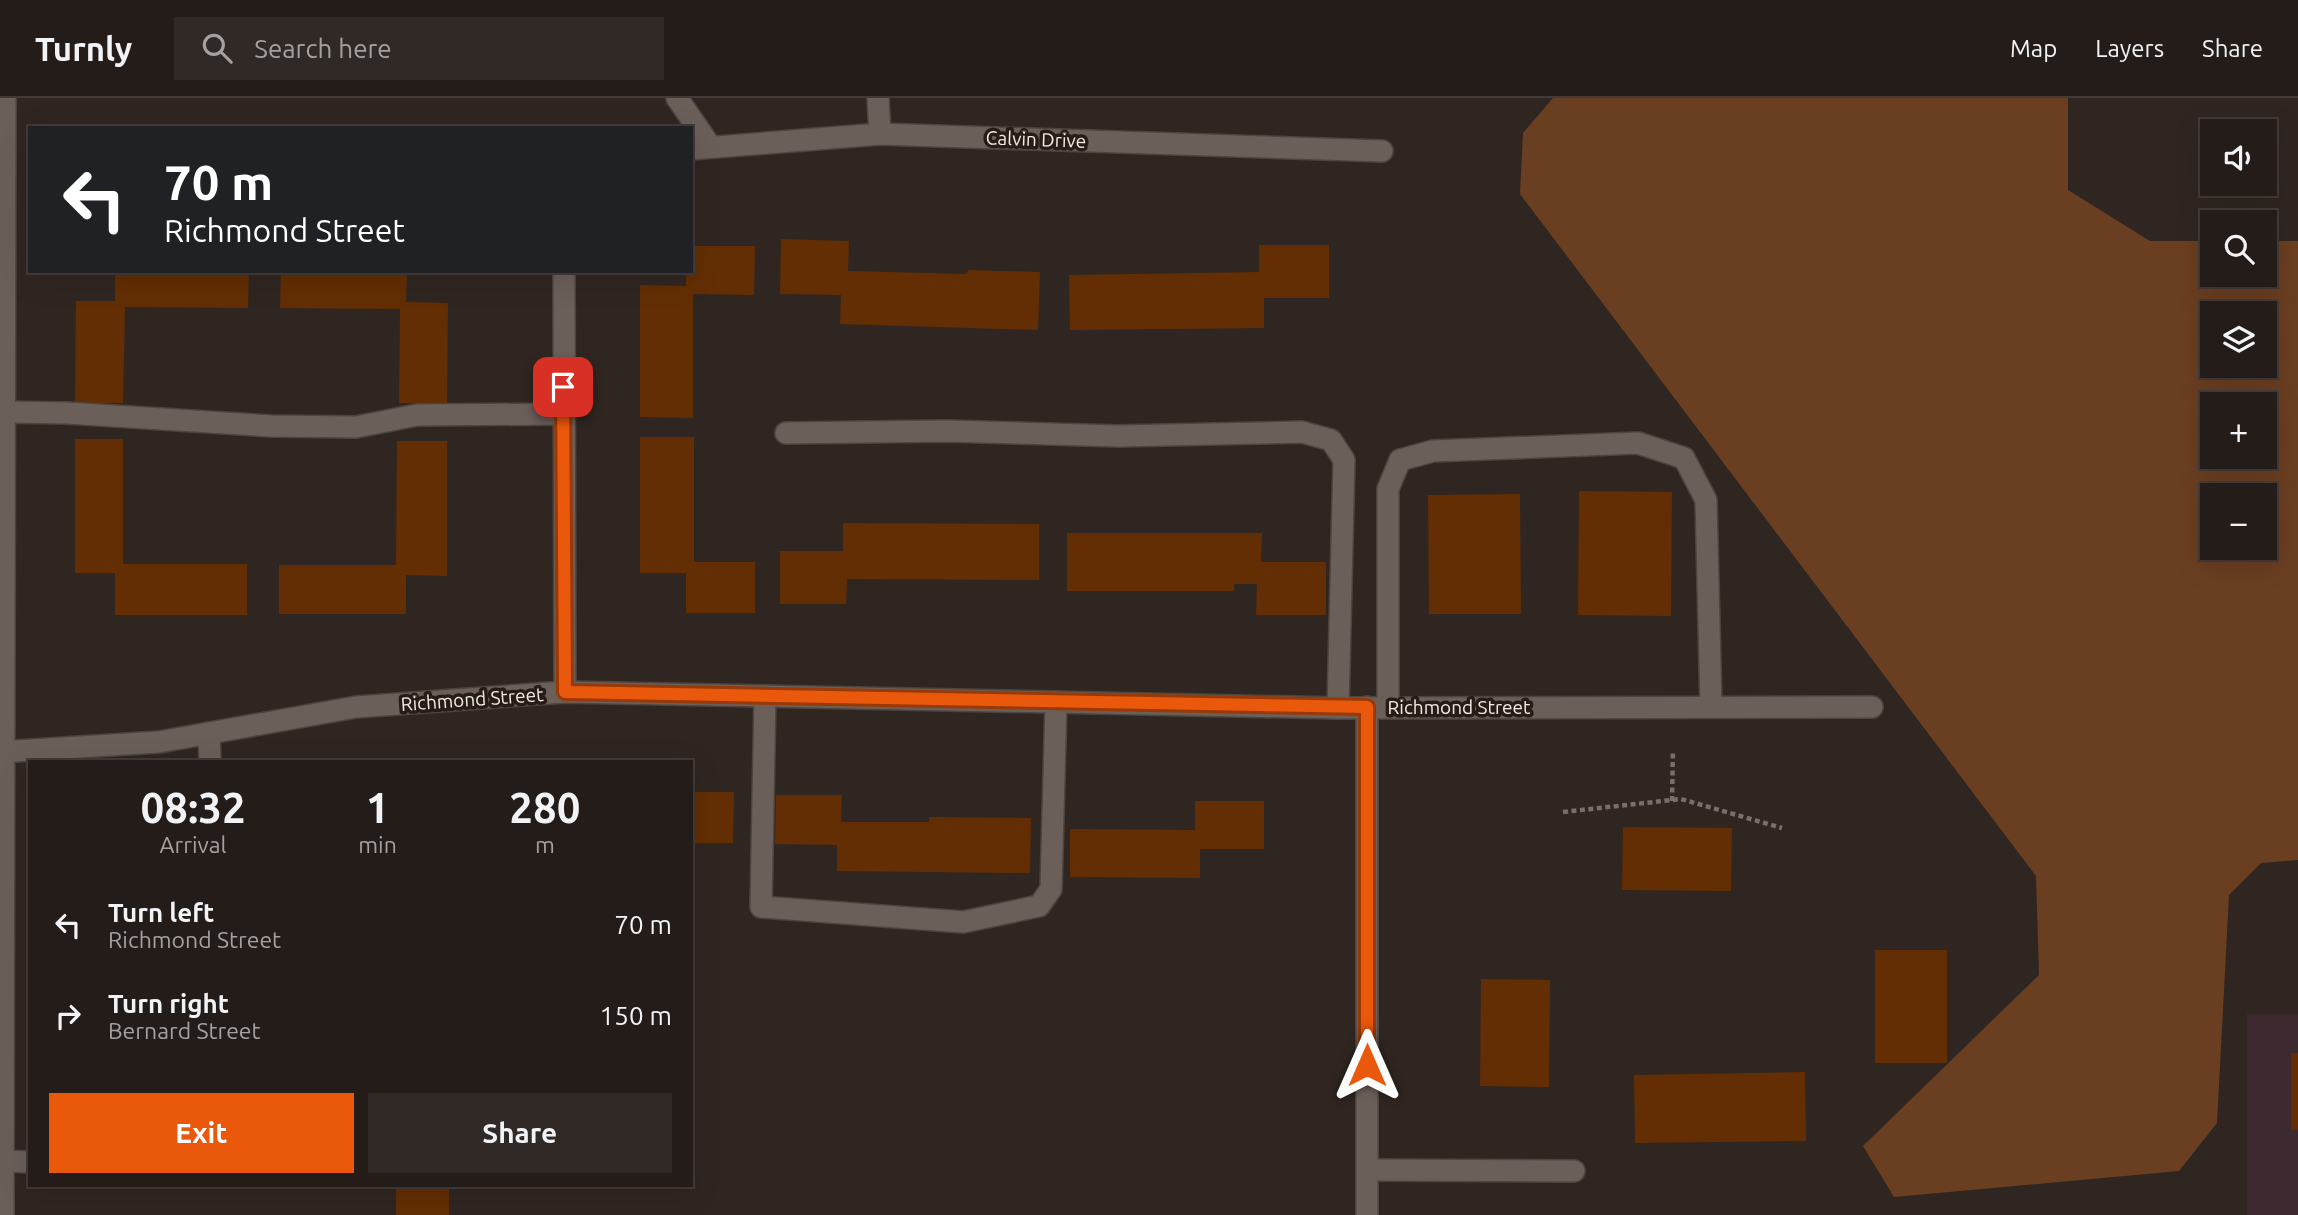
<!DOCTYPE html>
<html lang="en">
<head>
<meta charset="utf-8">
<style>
	:root { --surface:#241c19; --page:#302926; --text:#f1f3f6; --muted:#a3a1a2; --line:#413a38; --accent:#ea580c }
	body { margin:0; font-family:Ubuntu,sans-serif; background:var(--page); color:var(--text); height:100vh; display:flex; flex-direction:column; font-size:26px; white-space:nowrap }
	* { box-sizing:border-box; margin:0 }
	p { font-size:23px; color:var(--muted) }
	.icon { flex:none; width:38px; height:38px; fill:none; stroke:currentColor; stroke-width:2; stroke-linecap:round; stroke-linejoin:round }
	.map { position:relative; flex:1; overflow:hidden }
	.side { position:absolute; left:28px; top:662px; width:665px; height:427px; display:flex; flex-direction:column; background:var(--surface); border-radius:0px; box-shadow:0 7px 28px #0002,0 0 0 2px var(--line) }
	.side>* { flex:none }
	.guide { position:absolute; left:28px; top:28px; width:665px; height:147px; border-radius:0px; box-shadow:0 7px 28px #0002,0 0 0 2px var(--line); background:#202124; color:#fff; overflow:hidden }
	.buttons { position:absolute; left:2200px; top:21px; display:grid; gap:14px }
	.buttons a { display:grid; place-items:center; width:77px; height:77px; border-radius:0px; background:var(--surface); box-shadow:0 7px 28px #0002,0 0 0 2px var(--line); font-size:35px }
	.pin { position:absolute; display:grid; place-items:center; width:60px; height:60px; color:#fff; margin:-30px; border-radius:14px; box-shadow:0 4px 10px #0006 }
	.me { position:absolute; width:77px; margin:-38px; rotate:0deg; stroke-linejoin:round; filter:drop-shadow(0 0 5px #0008) }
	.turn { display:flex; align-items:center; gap:24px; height:147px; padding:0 21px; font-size:32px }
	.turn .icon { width:91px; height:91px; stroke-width:2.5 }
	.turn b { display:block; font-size:49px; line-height:60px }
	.eta { display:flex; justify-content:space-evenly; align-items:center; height:119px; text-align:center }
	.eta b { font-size:42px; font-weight:600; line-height:49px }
	.cta { display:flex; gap:14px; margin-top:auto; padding:14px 21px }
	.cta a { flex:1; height:80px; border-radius:0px; background:var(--accent); color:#fff; font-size:28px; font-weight:600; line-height:80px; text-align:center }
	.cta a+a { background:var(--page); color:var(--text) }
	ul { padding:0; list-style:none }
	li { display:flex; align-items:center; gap:21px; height:91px; padding:0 21px }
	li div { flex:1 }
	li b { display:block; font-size:26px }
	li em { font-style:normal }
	header { display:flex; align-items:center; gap:42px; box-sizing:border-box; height:98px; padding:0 35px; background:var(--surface); border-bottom:2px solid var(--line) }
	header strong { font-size:33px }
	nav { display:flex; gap:38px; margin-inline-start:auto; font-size:24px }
	.search { width:490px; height:63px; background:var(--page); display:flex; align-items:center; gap:18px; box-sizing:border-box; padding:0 24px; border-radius:0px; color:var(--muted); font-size:26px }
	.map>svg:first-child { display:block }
</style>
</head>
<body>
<header>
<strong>Turnly</strong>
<div class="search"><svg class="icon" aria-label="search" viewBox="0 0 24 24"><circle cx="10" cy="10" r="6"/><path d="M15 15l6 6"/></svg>Search here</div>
<nav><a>Map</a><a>Layers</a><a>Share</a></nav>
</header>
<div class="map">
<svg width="2298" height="1117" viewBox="0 0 2298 1117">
	<rect width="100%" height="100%" fill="#302621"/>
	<path fill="#3d2a30" d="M 2247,916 L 2298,916 L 2298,1117 L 2247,1117 Z"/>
	<path fill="#6a3e21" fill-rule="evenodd" d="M 1553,0 L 2068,0 L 2068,92 L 2150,143 L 2212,143 L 2212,177 L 2264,177 L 2265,143 L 2298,143 L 2298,762 L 2261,765 L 2229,797 L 2217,1025 L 2179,1073 L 1894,1099 L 1863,1048 L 2039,877 L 2036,778 L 1520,96 L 1523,35 ZM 2212,215 L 2264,215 L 2264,268 L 2212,268 ZM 2212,306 L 2264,306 L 2264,359 L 2212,359 ZM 2212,397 L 2264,397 L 2264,450 L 2212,450 Z"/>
	<path fill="#632e03" d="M 781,141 L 849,143 L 848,173 L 967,176 L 968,172 L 1040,174 L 1038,232 L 840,226 L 841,197 L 780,196 Z
		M 1259,147 L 1329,147 L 1329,200 L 1264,200 L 1264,230 L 1070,232 L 1069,177 L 1259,174 Z
		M 691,148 L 755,148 L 754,197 L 693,196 L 693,320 L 640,319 L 640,187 L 686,188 L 686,173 L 691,173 Z
		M 115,173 L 249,173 L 248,210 L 125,209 L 123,305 L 75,305 L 76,203 L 115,203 Z
		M 281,173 L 407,173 L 406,204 L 448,205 L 447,306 L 399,305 L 400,211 L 280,210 Z
		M 640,339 L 694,339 L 694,464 L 755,464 L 755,515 L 686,515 L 686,475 L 640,475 Z
		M 75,341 L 123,341 L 123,466 L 247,466 L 247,517 L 115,517 L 115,475 L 75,475 Z
		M 397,343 L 447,343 L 447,478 L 406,477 L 406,516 L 279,516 L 279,467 L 396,467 Z
		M 1579,393 L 1672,394 L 1671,518 L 1578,517 Z
		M 1520,396 L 1521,516 L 1429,516 L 1428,397 Z
		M 843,425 L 1039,426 L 1039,482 L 847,481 L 846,506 L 780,506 L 780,453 L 843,453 Z
		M 1067,435 L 1262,435 L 1261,464 L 1326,464 L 1326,517 L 1256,517 L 1257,486 L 1234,486 L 1234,493 L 1067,493 Z
		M 691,694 L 734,694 L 733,745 L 691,745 Z
		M 776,697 L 842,697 L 841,724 L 929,724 L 929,719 L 1031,720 L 1030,775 L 837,773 L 837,747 L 775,746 Z
		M 1195,703 L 1264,703 L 1264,751 L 1200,751 L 1200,780 L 1070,779 L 1070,731 L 1195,732 Z
		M 1623,729 L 1732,730 L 1731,793 L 1622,792 Z
		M 1875,852 L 1947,852 L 1947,965 L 1875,965 Z
		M 1481,881 L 1550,882 L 1549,989 L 1480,988 Z
		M 2291,955 L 2298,955 L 2298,1032 L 2291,1032 Z
		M 1805,974 L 1806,1043 L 1635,1045 L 1634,977 Z
		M 396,1087 L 449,1087 L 449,1117 L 396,1117 Z"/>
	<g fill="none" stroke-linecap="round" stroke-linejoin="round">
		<defs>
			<path id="lane" d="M 677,0 L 711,49
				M 4,314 L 67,315 L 271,328 L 356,329 L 417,317 L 564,316
				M 786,335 L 947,333 L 1118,338 L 1302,334 L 1331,342 L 1344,362 L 1338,610
				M 765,598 L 761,809 L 963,824 L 1039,808 L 1051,791 L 1056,604
				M 1388,609 L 1388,391 L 1400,362 L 1433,353 L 1638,345 L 1684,360 L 1706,402 L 1711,609
				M 209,635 L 210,663
				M 3,1063 L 30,1064
				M 1367,1072 L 1574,1073"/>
			<path id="street" d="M 878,0 L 880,36
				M 691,51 L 880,36 L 1382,53
				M 564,173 L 565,594
				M 0,654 L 159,644 L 356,609 L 565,594 L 1338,610 L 1872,609
				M 3,1117 L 5,0
				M 1367,1117 L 1367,609"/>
		</defs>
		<use href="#lane" stroke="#4c443f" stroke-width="24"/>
		<use href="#street" stroke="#4c443f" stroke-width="24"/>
		<path stroke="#786f6a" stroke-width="4.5" stroke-dasharray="5 3.5" stroke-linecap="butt" d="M 1672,703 L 1673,652
			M 1563,714 L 1681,701 L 1782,730"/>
		<use href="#lane" stroke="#6b5f59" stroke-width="21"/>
		<use href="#street" stroke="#6b5f59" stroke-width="21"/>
	</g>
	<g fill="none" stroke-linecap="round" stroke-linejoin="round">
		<defs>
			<path id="route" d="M 563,289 L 565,594 L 1367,609 L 1367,967"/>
		</defs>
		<use href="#route" stroke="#983908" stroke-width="18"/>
		<use href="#route" stroke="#ea580c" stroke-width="12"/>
	</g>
	<g text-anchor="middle" stroke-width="7" stroke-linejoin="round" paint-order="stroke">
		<g font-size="19" fill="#f1eae6" stroke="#261d17">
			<text transform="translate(1036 41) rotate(2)" y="7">Calvin Drive</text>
			<text transform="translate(472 601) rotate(-4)" y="7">Richmond Street</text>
			<text x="1459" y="616">Richmond Street</text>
		</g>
	</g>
</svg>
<div class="buttons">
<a><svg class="icon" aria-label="sound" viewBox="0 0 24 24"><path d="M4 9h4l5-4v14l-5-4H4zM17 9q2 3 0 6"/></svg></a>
<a><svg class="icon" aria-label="search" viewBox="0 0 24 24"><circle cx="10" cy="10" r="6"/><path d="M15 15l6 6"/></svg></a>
<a><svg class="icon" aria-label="layers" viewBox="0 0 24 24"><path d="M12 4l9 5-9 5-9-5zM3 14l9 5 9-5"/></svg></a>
<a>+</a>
<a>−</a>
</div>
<div class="pin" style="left:563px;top:289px;background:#d93025"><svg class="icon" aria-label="arrive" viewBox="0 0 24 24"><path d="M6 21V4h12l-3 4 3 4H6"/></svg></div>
<svg class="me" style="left:1367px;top:967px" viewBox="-20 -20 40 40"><path d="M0-17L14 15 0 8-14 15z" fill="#ea580c" stroke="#fff" stroke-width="4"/></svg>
<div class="guide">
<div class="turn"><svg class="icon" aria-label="left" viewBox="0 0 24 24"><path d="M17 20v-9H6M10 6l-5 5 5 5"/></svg><div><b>70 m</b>Richmond Street</div></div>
</div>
<section class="side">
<div class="eta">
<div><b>08:32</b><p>Arrival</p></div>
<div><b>1</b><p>min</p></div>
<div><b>280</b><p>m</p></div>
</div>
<ul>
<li><svg class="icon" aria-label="left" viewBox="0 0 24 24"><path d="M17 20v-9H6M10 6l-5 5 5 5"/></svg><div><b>Turn left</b><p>Richmond Street</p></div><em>70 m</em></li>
<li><svg class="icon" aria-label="right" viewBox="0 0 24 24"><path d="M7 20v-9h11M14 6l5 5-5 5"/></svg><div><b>Turn right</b><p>Bernard Street</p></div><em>150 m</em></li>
</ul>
<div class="cta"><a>Exit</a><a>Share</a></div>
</section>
</div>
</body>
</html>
